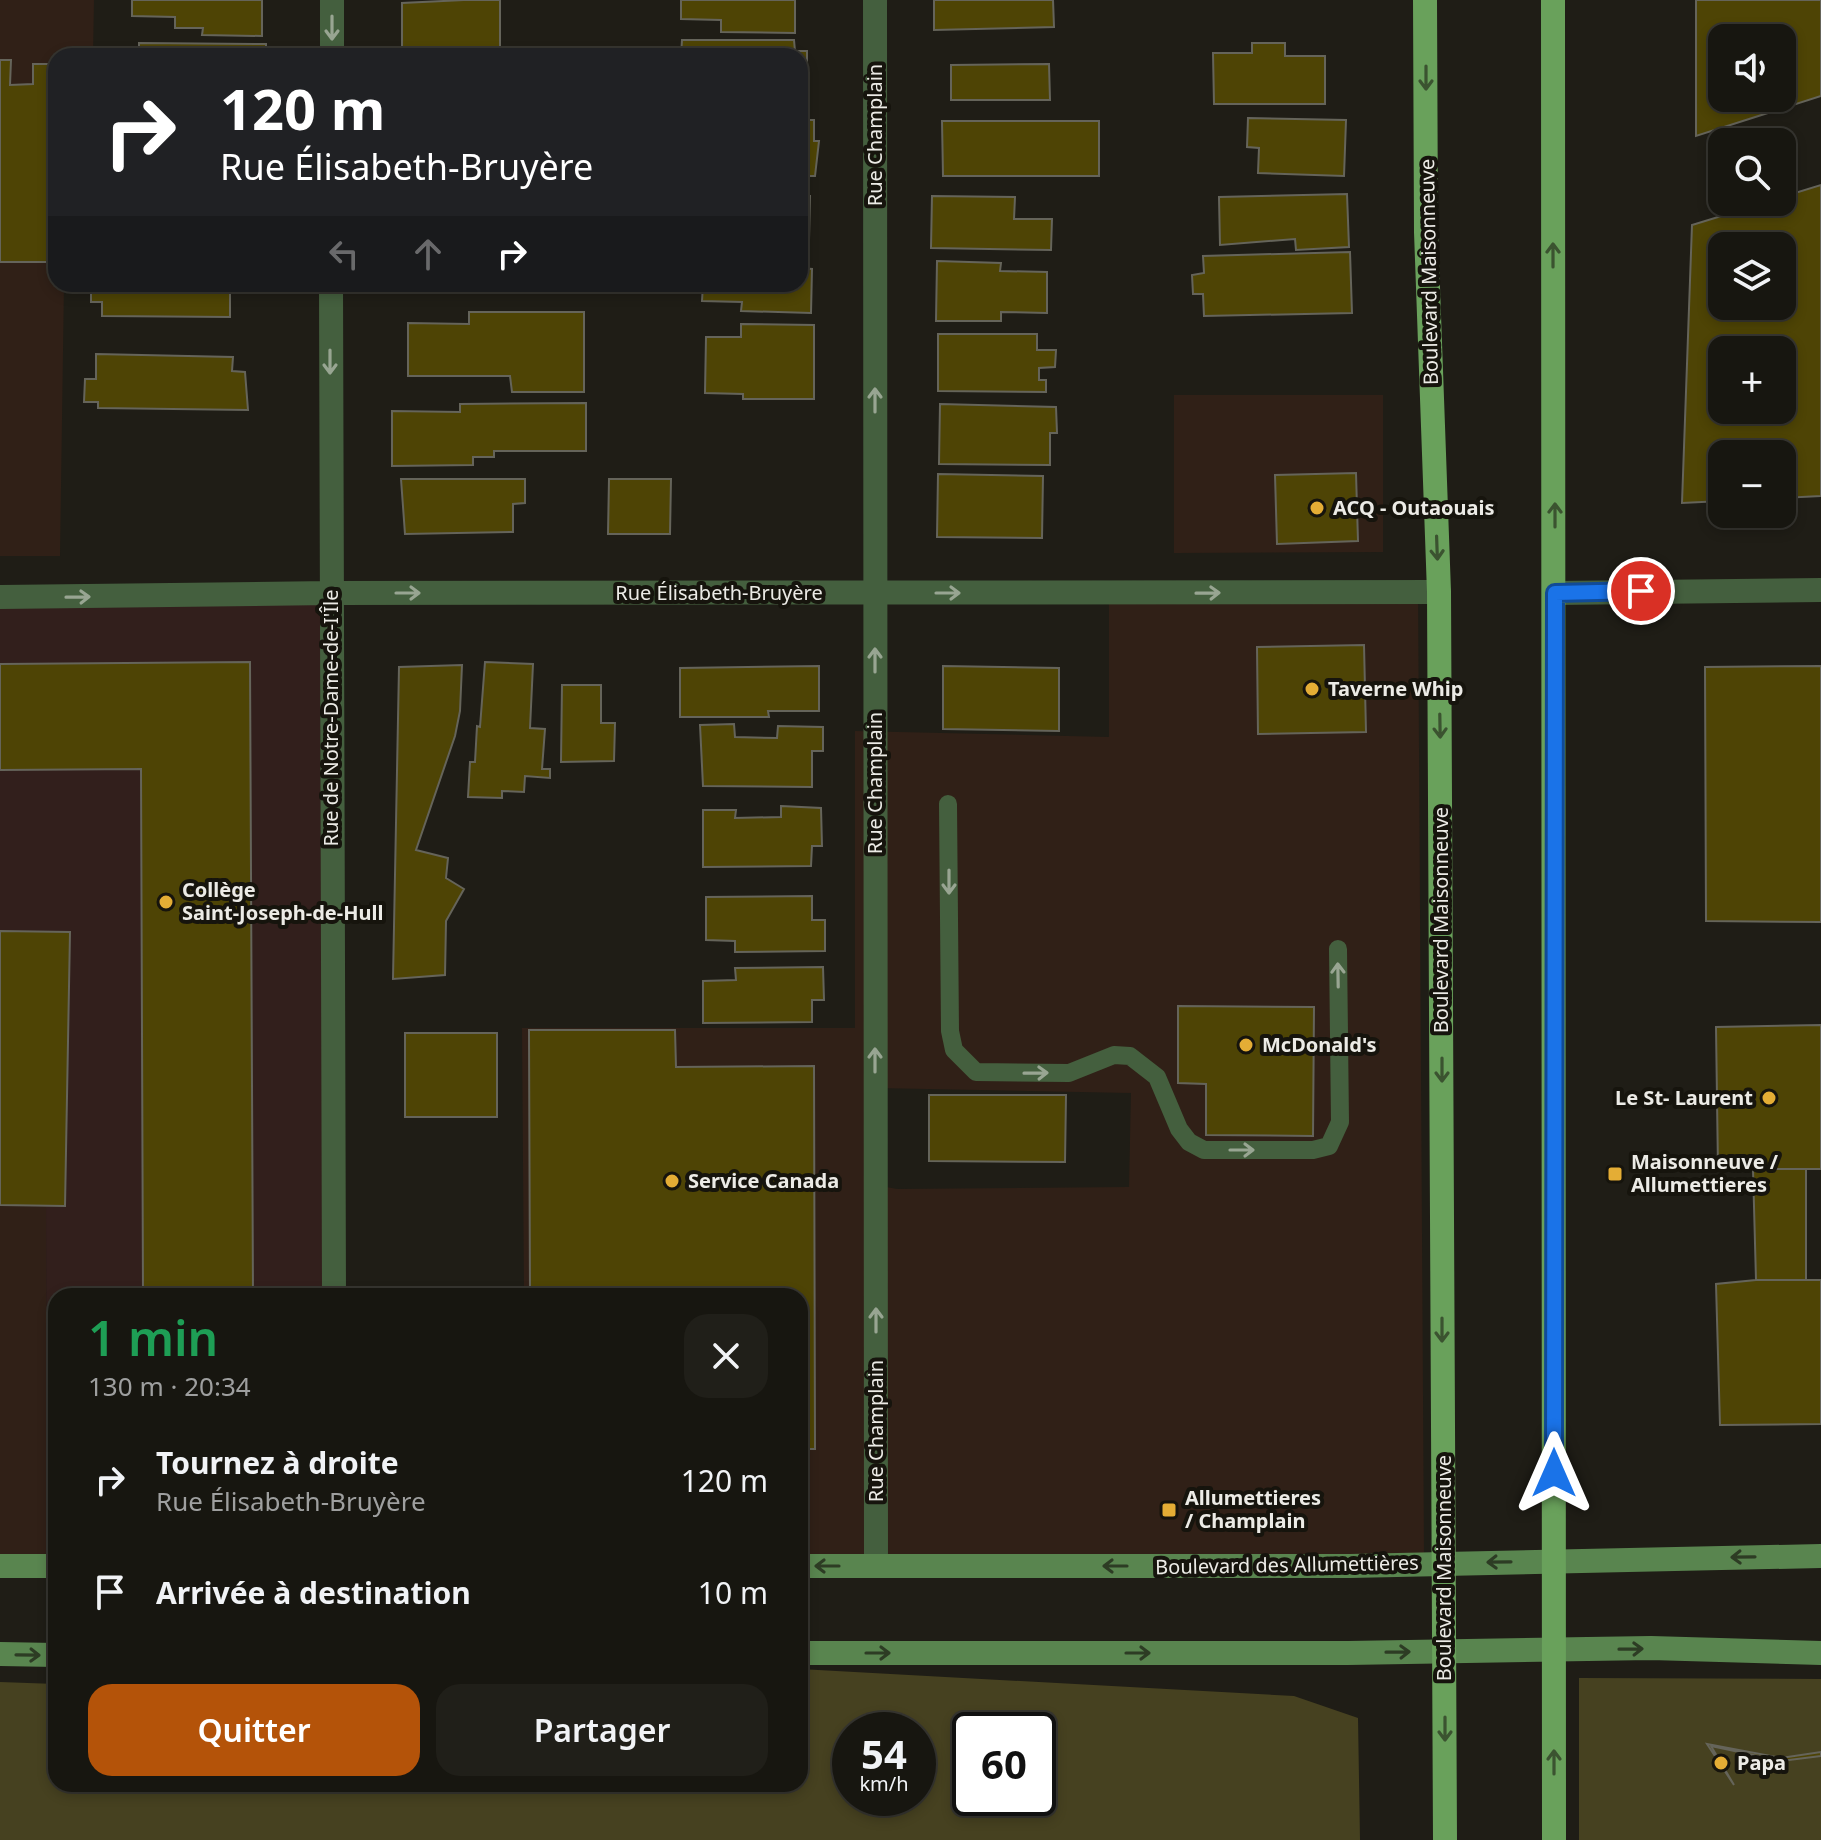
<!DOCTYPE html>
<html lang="fr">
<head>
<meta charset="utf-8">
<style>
	:root { --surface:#171610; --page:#201f19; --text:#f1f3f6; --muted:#9e9f9f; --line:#363530; --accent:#b45309 }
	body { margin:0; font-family:"Noto Sans",sans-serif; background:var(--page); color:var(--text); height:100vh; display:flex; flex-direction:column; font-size:30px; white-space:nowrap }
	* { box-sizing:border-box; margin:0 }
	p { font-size:26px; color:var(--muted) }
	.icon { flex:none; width:44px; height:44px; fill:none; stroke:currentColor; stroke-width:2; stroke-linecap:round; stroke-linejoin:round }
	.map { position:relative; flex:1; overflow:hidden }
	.panel { position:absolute; left:48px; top:1288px; width:760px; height:504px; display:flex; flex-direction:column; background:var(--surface); border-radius:24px; box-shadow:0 4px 12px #0003,0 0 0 2px var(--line) }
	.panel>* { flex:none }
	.hud { position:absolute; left:48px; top:48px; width:760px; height:244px; border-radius:24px; box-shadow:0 4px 12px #0003,0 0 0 2px var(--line); background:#202124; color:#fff; overflow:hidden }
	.buttons { position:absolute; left:1708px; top:24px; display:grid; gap:16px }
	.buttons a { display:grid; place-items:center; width:88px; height:88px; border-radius:16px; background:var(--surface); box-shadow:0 4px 12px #0003,0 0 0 2px var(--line); font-size:40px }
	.speed { position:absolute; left:832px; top:1712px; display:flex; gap:16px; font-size:40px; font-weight:700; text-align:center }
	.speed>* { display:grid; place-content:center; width:104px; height:104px; border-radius:50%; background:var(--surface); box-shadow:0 4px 12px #0003,0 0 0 2px var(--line); line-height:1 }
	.speed small { font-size:20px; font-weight:400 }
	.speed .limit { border:4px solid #111; border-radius:12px; background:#fff; color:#111 }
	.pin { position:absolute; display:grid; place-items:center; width:68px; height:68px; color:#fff; margin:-34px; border:4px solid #fff; border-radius:50%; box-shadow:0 2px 8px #0007 }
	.me { position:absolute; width:88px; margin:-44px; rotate:0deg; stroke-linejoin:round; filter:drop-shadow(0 0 6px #0008) }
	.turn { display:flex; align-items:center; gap:28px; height:168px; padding:0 40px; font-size:36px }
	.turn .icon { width:104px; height:104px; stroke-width:2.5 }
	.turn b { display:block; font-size:56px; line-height:68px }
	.lanes { display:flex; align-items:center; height:76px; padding:0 40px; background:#0003; justify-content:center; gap:40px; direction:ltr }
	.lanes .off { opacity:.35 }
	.round { display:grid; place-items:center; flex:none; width:84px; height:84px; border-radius:24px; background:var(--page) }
	.summary { display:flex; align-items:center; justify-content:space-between; height:136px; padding:0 40px }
	h1 { font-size:48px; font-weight:600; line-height:60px; color:#1e9e55 }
	.cta { display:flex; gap:16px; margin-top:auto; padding:16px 40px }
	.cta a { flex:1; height:92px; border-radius:24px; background:var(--accent); color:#fff; font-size:32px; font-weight:600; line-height:92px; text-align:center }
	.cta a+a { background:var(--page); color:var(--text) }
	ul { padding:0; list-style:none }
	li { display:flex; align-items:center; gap:24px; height:112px; padding:0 40px }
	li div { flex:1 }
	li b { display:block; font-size:30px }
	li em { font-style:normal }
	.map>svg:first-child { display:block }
</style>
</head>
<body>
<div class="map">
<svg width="1821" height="1840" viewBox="0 0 1821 1840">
	<rect width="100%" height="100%" fill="#1f1d16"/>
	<path fill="#302017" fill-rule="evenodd" d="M 0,0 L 94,0 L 93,56 L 56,56 L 56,284 L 64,284 L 60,556 L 0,556 Z
		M 1174,395 L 1383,395 L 1383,552 L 1174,553 Z
		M 1418,585 L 1424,1557 L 800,1566 L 800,1296 L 524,1296 L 522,1028 L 855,1028 L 855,731 L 1109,737 L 1109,587 ZM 876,1088 L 1131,1093 L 1129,1187 L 897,1189 L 876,1185 Z
		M 0,1205 L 46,1206 L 47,1566 L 0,1567 Z"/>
	<path fill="#321f1c" d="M 330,596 L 334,1296 L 56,1296 L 56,1566 L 47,1566 L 46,1207 L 0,1205 L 0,599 Z"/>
	<path fill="#464120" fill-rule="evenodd" d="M 800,1669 L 1294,1696 L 1358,1718 L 1360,1840 L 0,1840 L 0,1682 L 56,1684 L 56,1784 L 800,1784 ZM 850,1730 L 918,1730 L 918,1798 L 850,1798 ZM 970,1730 L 1038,1730 L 1038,1798 L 970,1798 Z
		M 1579,1678 L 1821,1679 L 1821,1840 L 1579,1840 Z"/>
	<path fill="#4e4405" stroke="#65645a" stroke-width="2" fill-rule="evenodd" d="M 132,0 L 262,0 L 262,36 L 202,35 L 203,28 L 175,28 L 175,17 L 132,16 Z
		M 464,0 L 500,0 L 500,56 L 402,56 L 402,3 Z
		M 681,0 L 795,0 L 795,33 L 721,32 L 721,20 L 681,19 Z
		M 934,0 L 1053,0 L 1054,27 L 934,30 Z
		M 1696,0 L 1821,0 L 1821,96 L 1696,136 ZM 1722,38 L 1782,38 L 1782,98 L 1722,98 Z
		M 682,40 L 794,40 L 795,51 L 807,51 L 807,76 L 800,76 L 800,56 L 681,56 Z
		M 139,43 L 266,44 L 266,56 L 139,56 Z
		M 1252,43 L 1285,43 L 1285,56 L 1325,56 L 1325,104 L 1214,104 L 1213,53 L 1252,53 Z
		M 0,60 L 11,60 L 10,85 L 33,84 L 33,64 L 56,64 L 56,262 L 0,262 Z
		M 1049,64 L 1050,100 L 951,100 L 951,65 Z
		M 1248,118 L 1346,120 L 1344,176 L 1258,173 L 1259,148 L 1247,147 Z
		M 800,120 L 814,120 L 814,141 L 819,141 L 815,176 L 800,176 Z
		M 942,121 L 1099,121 L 1099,176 L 943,176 Z
		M 1821,185 L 1821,496 L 1782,498 L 1782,454 L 1722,454 L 1722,501 L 1682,503 L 1692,225 L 1767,202 L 1782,202 L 1782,197 ZM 1722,246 L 1782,246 L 1782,306 L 1722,306 ZM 1722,350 L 1782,350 L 1782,410 L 1722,410 Z
		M 1347,194 L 1349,247 L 1296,250 L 1295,239 L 1220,245 L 1219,197 Z
		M 800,196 L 810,196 L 809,240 L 800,240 Z
		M 932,196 L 1015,197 L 1014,219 L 1052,219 L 1051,250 L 931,248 Z
		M 1350,252 L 1352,313 L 1204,316 L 1203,294 L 1193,294 L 1192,275 L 1204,273 L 1203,256 Z
		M 937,261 L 1001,263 L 1000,271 L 1047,272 L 1047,313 L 1001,312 L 1001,321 L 936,321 Z
		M 800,268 L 812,269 L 811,313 L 741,311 L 742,302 L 702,301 L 703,284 L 800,284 Z
		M 91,284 L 230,284 L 230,317 L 102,316 L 102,302 L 91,302 Z
		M 469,312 L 584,312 L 584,392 L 512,392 L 510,376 L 408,376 L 408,323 L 469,324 Z
		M 741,324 L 814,325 L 814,399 L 743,399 L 743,394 L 705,393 L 706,337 L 741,337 Z
		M 938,334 L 1037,334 L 1037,350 L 1056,350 L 1055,367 L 1039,368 L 1039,380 L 1046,380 L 1046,392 L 938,391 Z
		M 96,354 L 233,357 L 232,371 L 245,372 L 248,410 L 98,408 L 98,402 L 84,402 L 85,379 L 96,379 Z
		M 586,403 L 586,451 L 494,451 L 494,457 L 473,457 L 473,465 L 392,466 L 392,411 L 460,412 L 460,404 Z
		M 940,404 L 1056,407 L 1057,433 L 1050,433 L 1050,465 L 939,464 Z
		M 1356,473 L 1358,541 L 1277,544 L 1275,475 Z
		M 938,474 L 1043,476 L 1042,538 L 937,537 Z
		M 401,479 L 525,479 L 525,503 L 513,504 L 513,532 L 405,534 Z
		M 609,479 L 671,479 L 670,534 L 608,534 Z
		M 1364,645 L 1366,732 L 1258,734 L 1257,647 Z
		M 250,662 L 253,1296 L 143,1296 L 141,769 L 0,770 L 0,664 Z
		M 485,662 L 533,664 L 530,728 L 545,729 L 542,769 L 550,769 L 550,778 L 525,776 L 524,792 L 502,791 L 502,798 L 468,797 L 470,762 L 475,762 L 477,726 L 480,727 Z
		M 462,665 L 460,711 L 455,736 L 416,850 L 448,858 L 446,878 L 464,889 L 446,921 L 445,975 L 393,979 L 399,667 Z
		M 819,666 L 819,711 L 768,711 L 769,717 L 680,717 L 680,668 Z
		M 943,666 L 1059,668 L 1059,731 L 943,729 Z
		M 1821,666 L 1821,922 L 1706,921 L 1705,667 Z
		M 562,685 L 601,685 L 601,723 L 615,723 L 614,761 L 561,762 Z
		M 734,724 L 735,737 L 777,738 L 778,726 L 823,727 L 823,751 L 812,751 L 812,787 L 703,786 L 700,725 Z
		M 781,806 L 821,808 L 822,846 L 812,846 L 811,866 L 703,867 L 703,810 L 736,810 L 735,818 L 781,817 Z
		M 812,896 L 812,920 L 825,920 L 825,951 L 735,952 L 735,941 L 706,940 L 706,897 Z
		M 0,931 L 70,932 L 65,1206 L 0,1205 Z
		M 823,967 L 824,1000 L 812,1000 L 812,1022 L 703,1023 L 703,981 L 736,980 L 735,968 Z
		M 1178,1006 L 1314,1007 L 1313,1136 L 1206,1135 L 1206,1084 L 1178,1083 Z
		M 1821,1025 L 1821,1169 L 1718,1169 L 1716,1027 Z
		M 529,1030 L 675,1030 L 676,1067 L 814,1066 L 815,1449 L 800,1449 L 800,1296 L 530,1296 Z
		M 405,1033 L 497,1033 L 497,1117 L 405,1117 Z
		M 929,1095 L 1066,1095 L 1065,1162 L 929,1161 Z
		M 1753,1169 L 1806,1169 L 1806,1280 L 1756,1280 Z
		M 1756,1280 L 1821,1280 L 1821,1424 L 1720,1425 L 1716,1284 Z
		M 1707,1744 L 1781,1758 L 1821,1752 L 1821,1756 L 1781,1761 L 1711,1746 L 1734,1785 Z"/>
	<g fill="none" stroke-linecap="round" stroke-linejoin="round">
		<path stroke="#445f3e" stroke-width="18" d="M 948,804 L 950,1031 L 954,1050 L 976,1072 L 1069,1073 L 1114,1055 L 1130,1056 L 1157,1077 L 1179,1129 L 1189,1142 L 1204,1150 L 1313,1150 L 1329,1146 L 1340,1122 L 1338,949"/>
		<path stroke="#445f3e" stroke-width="24" d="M 875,0 L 876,1566
			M 332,56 L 332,0
			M 331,284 L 334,1296
			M 1555,593 L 1821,590
			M 0,597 L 330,593 L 1439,592"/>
		<path stroke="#59854f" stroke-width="24" d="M 0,1566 L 56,1566
			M 800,1566 L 1350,1566 L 1821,1556
			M 800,1653 L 1348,1653 L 1651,1648 L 1821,1653
			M 0,1654 L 56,1655"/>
		<path stroke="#69a15b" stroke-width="24" d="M 1425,0 L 1426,232 L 1439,592 L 1445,1840
			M 1553,0 L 1554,1840"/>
	</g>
	<defs><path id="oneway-shaft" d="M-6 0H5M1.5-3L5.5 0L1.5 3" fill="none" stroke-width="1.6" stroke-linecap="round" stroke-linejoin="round" transform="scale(2)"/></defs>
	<g stroke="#98a592">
		<use href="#oneway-shaft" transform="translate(332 28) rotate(90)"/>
		<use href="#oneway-shaft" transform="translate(330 362) rotate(90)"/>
		<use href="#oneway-shaft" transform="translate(875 400) rotate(-90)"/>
		<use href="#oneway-shaft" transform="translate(408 593)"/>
		<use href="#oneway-shaft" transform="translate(948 593)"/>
		<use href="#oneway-shaft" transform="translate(1208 593) rotate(-1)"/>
		<use href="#oneway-shaft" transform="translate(78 597) rotate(-1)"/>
		<use href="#oneway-shaft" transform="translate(875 660) rotate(-90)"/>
		<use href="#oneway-shaft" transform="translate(949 882) rotate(90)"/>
		<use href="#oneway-shaft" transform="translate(1338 975) rotate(-91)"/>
		<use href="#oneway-shaft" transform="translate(875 1060) rotate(-90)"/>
		<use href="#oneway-shaft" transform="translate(1036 1073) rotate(-1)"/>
		<use href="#oneway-shaft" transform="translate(1242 1150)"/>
		<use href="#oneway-shaft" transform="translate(876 1320) rotate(-90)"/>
	</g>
	<g stroke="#3b5330">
		<use href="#oneway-shaft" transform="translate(1426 78) rotate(90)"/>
		<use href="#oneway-shaft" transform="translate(1553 255) rotate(-90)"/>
		<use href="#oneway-shaft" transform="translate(1555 515) rotate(-90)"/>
		<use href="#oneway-shaft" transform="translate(1437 548) rotate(88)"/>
		<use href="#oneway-shaft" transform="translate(1440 726) rotate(89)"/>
		<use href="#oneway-shaft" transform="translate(1442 1070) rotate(90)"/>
		<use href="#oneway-shaft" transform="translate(1442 1330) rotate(90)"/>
		<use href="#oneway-shaft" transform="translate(1445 1729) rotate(90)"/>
		<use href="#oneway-shaft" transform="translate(1554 1762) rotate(-90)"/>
	</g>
	<g stroke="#2d3c24">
		<use href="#oneway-shaft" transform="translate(1743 1557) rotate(179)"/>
		<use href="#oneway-shaft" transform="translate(1499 1562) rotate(179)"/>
		<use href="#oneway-shaft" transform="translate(827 1566) rotate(-180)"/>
		<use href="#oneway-shaft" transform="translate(1115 1566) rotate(180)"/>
		<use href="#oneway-shaft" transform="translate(1631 1649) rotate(-1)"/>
		<use href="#oneway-shaft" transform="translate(1398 1652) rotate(-1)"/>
		<use href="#oneway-shaft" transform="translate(878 1653)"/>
		<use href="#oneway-shaft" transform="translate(1138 1653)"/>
		<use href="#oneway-shaft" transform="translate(28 1655) rotate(1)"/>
	</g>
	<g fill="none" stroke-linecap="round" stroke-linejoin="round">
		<defs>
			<path id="route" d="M 1554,1473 L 1555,593 L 1641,591"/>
		</defs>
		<use href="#route" stroke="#114b97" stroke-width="20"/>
		<use href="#route" stroke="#1a73e8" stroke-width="14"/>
	</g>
	<g fill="#e4ad35" stroke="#16140d" stroke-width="3">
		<circle cx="1317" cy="508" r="8"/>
		<circle cx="1312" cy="689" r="8"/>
		<circle cx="166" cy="902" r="8"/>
		<circle cx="1246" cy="1045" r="8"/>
		<circle cx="1769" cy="1098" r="8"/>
		<rect x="1607" y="1166" width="16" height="16" rx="4"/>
		<circle cx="672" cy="1181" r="8"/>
		<rect x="1161" y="1502" width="16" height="16" rx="4"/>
		<circle cx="1721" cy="1763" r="8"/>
	</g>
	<g text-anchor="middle" stroke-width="8" stroke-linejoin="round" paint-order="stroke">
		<g font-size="20" fill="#ecebe6" stroke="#16140d">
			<text transform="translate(875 135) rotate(-90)" y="7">Rue Champlain</text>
			<text transform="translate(1429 272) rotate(-91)" y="7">Boulevard Maisonneuve</text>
			<text x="719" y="600">Rue Élisabeth-Bruyère</text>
			<text transform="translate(331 718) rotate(-90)" y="7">Rue de Notre-Dame-de-I'Île</text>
			<text transform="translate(875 783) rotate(-90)" y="7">Rue Champlain</text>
			<text transform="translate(1441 920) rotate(-90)" y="7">Boulevard Maisonneuve</text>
			<text transform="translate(876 1431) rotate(-90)" y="7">Rue Champlain</text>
			<text transform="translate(1287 1565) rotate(-1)" y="7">Boulevard des Allumettières</text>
			<text transform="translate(1444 1568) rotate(-90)" y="7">Boulevard Maisonneuve</text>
		</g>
		<g font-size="20" font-weight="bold" fill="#ecebe6" stroke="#16140d" text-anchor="start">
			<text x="1333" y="515">ACQ - Outaouais</text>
			<text x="1328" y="696">Taverne Whip</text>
			<text x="182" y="897">Collège<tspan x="182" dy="23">Saint-Joseph-de-Hull</tspan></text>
			<text x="1262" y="1052">McDonald's</text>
			<text x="1753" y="1105" text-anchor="end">Le St- Laurent</text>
			<text x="1631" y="1169">Maisonneuve /<tspan x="1631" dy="23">Allumettieres</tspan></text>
			<text x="688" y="1188">Service Canada</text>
			<text x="1185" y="1505">Allumettieres<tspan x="1185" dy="23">/ Champlain</tspan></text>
			<text x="1737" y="1770">Papa</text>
		</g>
	</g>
</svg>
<div class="buttons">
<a><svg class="icon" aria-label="sound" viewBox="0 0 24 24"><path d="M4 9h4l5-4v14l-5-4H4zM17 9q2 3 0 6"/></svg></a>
<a><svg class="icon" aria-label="search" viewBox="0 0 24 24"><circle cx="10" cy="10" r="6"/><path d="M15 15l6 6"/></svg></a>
<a><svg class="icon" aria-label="layers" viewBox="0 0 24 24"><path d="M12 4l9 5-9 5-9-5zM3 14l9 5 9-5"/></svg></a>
<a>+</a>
<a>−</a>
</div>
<div class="speed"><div>54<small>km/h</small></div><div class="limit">60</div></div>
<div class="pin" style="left:1641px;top:591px;background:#d93025"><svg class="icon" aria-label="arrive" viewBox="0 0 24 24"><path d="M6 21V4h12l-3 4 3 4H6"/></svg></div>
<svg class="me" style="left:1554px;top:1473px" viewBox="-20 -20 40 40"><path d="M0-17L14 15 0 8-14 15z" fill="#1a73e8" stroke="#fff" stroke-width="4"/></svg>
<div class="hud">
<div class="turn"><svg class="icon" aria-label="right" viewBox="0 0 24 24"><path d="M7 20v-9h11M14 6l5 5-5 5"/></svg><div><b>120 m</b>Rue Élisabeth-Bruyère</div></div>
<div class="lanes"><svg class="icon off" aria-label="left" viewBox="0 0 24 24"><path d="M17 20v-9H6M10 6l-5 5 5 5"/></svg><svg class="icon off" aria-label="ahead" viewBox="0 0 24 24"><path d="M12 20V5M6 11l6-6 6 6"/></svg><svg class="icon" aria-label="right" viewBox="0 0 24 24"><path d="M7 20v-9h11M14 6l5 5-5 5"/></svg></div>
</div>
<section class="panel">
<div class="summary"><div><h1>1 min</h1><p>130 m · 20:34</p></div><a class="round"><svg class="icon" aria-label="close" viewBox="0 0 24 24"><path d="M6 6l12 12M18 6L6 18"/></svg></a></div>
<ul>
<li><svg class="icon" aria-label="right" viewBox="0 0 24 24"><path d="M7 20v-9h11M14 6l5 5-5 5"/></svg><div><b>Tournez à droite</b><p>Rue Élisabeth-Bruyère</p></div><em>120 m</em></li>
<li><svg class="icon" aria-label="arrive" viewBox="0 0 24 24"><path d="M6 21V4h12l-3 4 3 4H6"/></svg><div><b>Arrivée à destination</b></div><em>10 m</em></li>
</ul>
<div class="cta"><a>Quitter</a><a>Partager</a></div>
</section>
</div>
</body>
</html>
